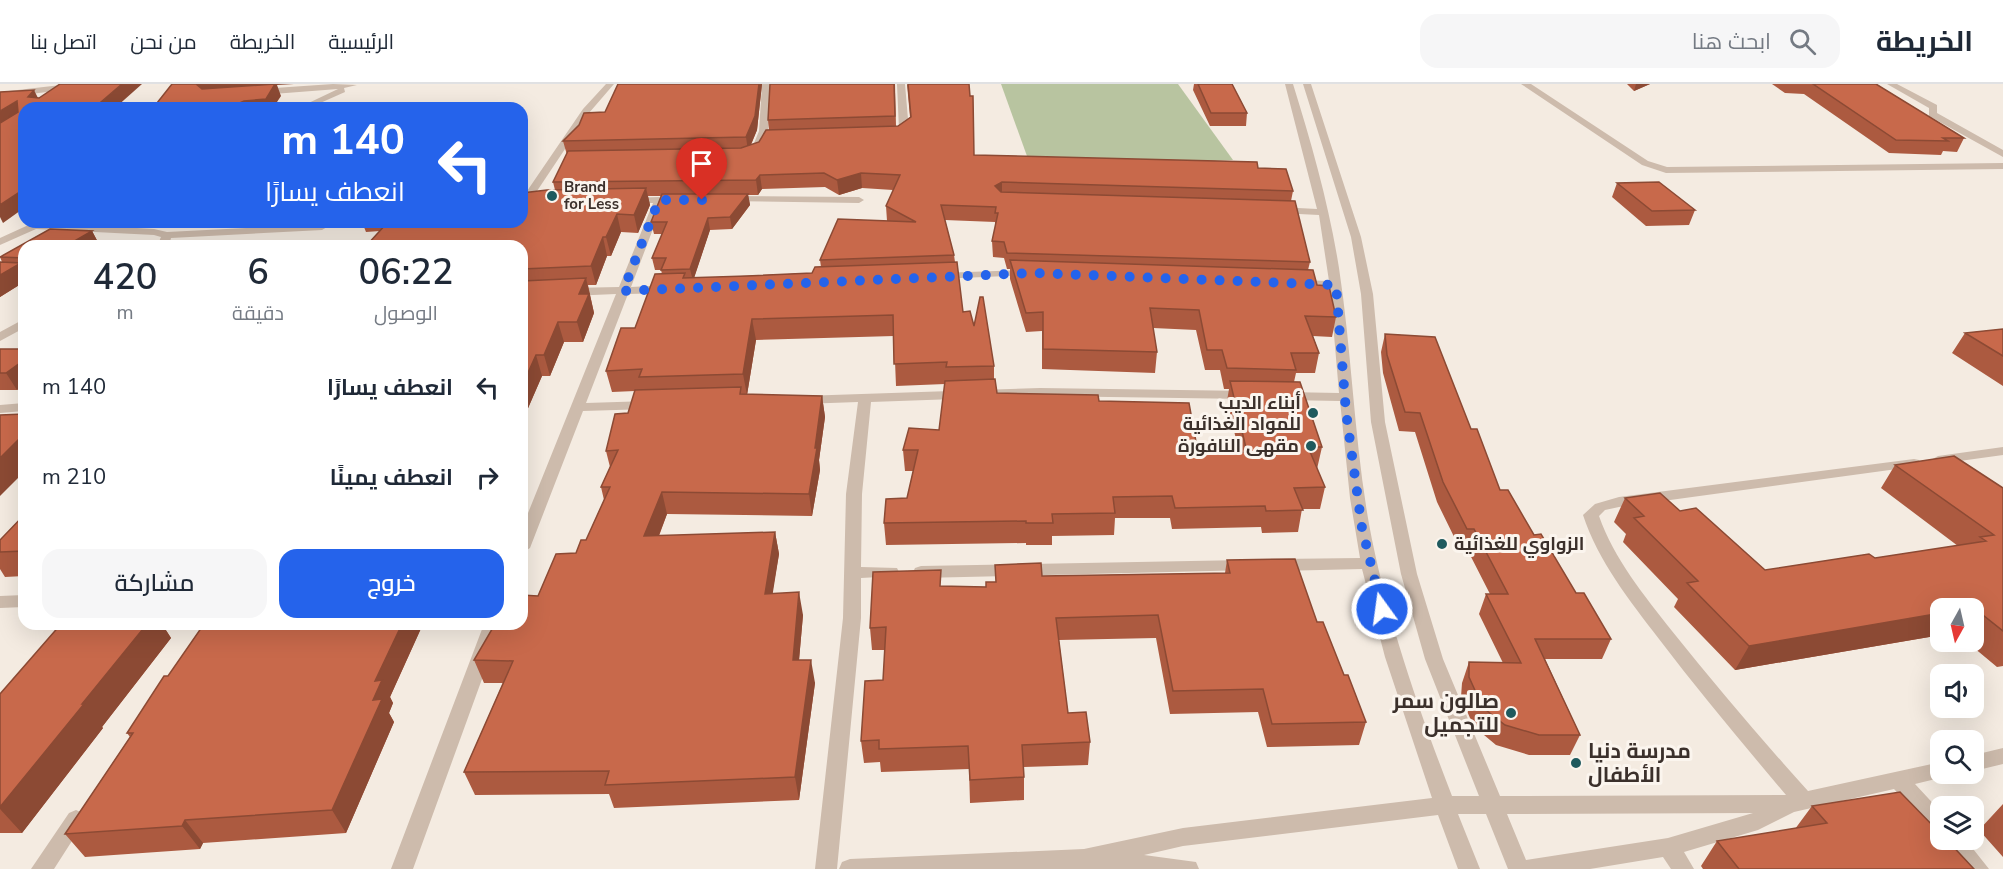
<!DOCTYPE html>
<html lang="ar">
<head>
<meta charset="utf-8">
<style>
	:root { --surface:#fff; --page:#f6f6f7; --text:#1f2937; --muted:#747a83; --line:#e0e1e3; --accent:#2563eb }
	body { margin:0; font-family:"Nunito Sans",Cairo,sans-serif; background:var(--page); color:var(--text); direction:rtl; height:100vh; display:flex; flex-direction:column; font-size:22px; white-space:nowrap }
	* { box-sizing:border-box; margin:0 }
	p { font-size:20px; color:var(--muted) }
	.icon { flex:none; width:33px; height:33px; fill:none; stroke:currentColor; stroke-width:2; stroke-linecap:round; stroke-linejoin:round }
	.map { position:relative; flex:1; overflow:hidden; direction:ltr }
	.panel { position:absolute; left:18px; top:156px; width:510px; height:390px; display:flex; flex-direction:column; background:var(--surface); border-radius:18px; box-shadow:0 6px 24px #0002; direction:rtl }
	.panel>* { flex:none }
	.banner { position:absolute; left:18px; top:18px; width:510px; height:126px; border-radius:18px; box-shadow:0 6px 24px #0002; direction:rtl; background:#2563eb; color:#fff; overflow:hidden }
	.needle { width:39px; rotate:188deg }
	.tools { position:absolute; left:1930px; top:514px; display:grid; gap:12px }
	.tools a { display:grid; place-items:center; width:54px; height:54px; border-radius:12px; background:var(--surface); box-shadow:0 6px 24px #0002; font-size:30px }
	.pin { position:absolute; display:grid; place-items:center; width:51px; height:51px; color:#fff; margin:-62px -26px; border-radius:50% 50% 50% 0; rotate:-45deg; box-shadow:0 0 6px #0007 }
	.pin .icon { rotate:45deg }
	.me { position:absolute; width:66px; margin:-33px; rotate:346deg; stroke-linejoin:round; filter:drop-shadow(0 0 4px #0008) }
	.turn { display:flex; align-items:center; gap:21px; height:126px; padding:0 24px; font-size:27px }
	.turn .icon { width:78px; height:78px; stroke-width:2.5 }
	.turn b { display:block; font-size:42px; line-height:51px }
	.eta { display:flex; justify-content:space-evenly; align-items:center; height:102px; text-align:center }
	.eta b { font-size:36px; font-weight:600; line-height:42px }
	.action { display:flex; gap:12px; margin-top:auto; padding:12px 24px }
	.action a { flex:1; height:69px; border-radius:18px; background:var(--accent); color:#fff; font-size:24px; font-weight:600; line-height:69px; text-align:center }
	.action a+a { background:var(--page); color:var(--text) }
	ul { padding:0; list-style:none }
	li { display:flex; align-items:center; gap:18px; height:90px; padding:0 24px }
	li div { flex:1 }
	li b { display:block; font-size:22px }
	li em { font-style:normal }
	header { display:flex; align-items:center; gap:36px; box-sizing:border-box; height:84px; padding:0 30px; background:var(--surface); border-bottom:2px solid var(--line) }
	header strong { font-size:28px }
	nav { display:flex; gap:33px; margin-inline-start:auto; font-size:21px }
	.search { width:420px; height:54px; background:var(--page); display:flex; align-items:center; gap:15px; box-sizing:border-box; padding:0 21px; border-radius:18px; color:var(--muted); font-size:22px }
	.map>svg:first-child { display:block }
</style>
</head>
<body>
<header>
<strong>الخريطة</strong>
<div class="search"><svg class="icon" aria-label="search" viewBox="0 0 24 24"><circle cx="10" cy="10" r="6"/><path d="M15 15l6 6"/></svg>ابحث هنا</div>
<nav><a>الرئيسية</a><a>الخريطة</a><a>من نحن</a><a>اتصل بنا</a></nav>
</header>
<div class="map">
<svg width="2003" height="785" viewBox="0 0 2003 785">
	<rect width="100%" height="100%" fill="#f4ebe1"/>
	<path fill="#b8c4a0" d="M 1001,0 L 1178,0 L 1233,76 L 1032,86 Z"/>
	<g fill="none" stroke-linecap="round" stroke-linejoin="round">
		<path fill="#cdbbac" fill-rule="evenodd" d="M 70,0 L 80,0 L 70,5 L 0,14 L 0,8 Z
			M 333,0 L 357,1 L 344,4 L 345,8 L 309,24 L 298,24 L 338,5 L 260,11 L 256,8 L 260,5 Z
			M 606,0 L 614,0 L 589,29 L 535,110 L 534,114 L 544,119 L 539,122 L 525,117 L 525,110 L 583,25 Z
			M 762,0 L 770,0 C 770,17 772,64 755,72 L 750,69 L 759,47 Z
			M 897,0 L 905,0 L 909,47 L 896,55 L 891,52 L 899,46 Z
			M 1285,0 L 1293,0 C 1312,61 1329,121 1339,184 C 1352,269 1354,355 1369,440 C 1386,532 1418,624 1452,712 L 1479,712 L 1425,575 L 1401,490 L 1371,338 L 1361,210 L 1351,153 L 1303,0 L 1311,0 L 1361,153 L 1373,210 L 1385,338 L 1417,490 L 1443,575 L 1500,712 L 1786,711 C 1743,660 1700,609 1659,555 C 1630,517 1598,477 1583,431 L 1595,420 L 1619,413 L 1914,375 L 1919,376 L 1921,379 L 1919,382 L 1619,423 L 1605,426 L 1599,432 C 1614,475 1644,511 1672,547 C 1716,602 1761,655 1808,707 L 1941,678 L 1941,690 L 1949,690 L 1948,692 L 1915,700 L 1941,728 L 1941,752 L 1934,749 L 1894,705 L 1794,728 L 1758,746 L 1684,768 L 1694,785 L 1671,785 L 1663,773 L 1590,785 L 1508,785 L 1486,730 L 1458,730 L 1480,785 L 1458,785 L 1438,731 L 1183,762 L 1144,771 L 1196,778 L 1199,785 L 839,785 L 842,778 L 850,775 L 1084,765 L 1183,744 L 1432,714 L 1385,573 L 1362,485 L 1278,487 L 1272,485 L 1270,481 L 1272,477 L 1278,475 L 1360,474 L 1350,414 L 1340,317 L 1285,316 L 1278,312 L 1285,308 L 1339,309 L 1330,204 L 1298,202 L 1292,199 L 1298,196 L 1329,197 L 1319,131 L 1279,129 L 1274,126 L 1279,123 L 1317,125 ZM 1753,729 L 1668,754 L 1526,776 L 1507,730 Z
			M 1521,0 L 1531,0 L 1648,77 L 1667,83 L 2003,79 L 2003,85 L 1666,89 L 1642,81 Z
			M 1887,0 L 1897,0 L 1937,21 L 1937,29 L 2003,66 L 2003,73 L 1929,32 L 1929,24 Z
			M 728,112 L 859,113 L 864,116 L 859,119 L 724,117 L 723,115 Z
			M 629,114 L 659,113 L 664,116 L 631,203 L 669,201 L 675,205 L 669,209 L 628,210 L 586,319 L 649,317 L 656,321 L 649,325 L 583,327 L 530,464 L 522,469 L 522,444 L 616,210 L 570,212 L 564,208 L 570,204 L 619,203 L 653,119 L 625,119 L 624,117 Z
			M 35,138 L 154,145 L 167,148 L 322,140 L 327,143 L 322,146 L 171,154 L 169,162 L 157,162 L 161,153 L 154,151 L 36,145 L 0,161 L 0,154 Z
			M 1028,186 L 1034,189 L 1032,191 L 939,195 L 933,192 L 939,189 Z
			M 24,235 L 24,244 L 0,257 L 0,248 Z
			M 1040,304 L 1249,307 L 1256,311 L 1249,315 L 1040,312 L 871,318 L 862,410 L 861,483 L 897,484 L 899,488 L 897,492 L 861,494 L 861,534 L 837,785 L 815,785 L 843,534 L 846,410 L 858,318 L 802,320 L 795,316 L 802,312 Z
			M 24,319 L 24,327 L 0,329 L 0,321 Z
			M 2003,363 L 2003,371 L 1938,380 L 1931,376 L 1938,372 Z
			M 1245,476 L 1251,478 L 1253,482 L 1251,486 L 921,494 L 915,492 L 913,488 L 915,484 L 921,482 Z
			M 24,511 L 24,523 L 0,524 L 0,512 Z
			M 484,540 L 502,540 L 413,785 L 391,785 Z
			M 2003,664 L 2003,680 L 1974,687 L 1974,671 Z
			M 76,726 L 83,729 L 86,735 L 54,785 L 31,785 L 69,729 Z
			M 1941,756 L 1966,756 L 1989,785 L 1964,785 Z"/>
	</g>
	<path fill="#ac5a40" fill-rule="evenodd" d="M 618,0 L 762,0 L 757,46 L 751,61 L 759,58 L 769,46 L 768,36 L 770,0 L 895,0 L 896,42 L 898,42 L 910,33 L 907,0 L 974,71 L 1258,84 L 1293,107 L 1291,117 L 1310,178 L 1308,186 L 1336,233 L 1332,253 L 1313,252 L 1319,269 L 1315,289 L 1296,289 L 1294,298 L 1322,363 L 1317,385 L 1325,403 L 1320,425 L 1302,425 L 1298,448 L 1262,449 L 1261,443 L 1172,445 L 1170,434 L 1115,434 L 1114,451 L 1052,452 L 1052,461 L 1026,461 L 1026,459 L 886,461 L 884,439 L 907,414 L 913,387 L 905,387 L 903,366 L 939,346 L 945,300 L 896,302 L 894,252 L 756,256 L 747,311 L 822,312 L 825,333 L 819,376 L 820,386 L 812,432 L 667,430 L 659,452 L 775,448 L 779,470 L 772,510 L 803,531 L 799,576 L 815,599 L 799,716 L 614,724 L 609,710 L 475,711 L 464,688 L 503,599 L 484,599 L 474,576 L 538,512 L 576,469 L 586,456 L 604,416 L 601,403 L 610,383 L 606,367 L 628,329 L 635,307 L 612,308 L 606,287 L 635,244 L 662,190 L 661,186 L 655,186 L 652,174 L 662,150 L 654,150 L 651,138 L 661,112 L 648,112 L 650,121 L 638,149 L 621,148 L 611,172 L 607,172 L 596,201 L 588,201 L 594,229 L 583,258 L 564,258 L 550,292 L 542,292 L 522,338 L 522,162 L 380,147 L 366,148 L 362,138 L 522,138 L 555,106 L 553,98 L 567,71 L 563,57 L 605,28 ZM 825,103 L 839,111 L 862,104 L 893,106 L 886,122 L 887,137 L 820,176 L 821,183 L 812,189 L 694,194 L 710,146 L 732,145 L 750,121 L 748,111 L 758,111 L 762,105 ZM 945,136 L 995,138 L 995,145 L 992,157 L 993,173 L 1004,174 L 1007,185 L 1010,185 L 1010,195 L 1026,248 L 1042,247 L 1042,285 L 1155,289 L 1157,268 L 1153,244 L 1196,246 L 1205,286 L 1220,286 L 1224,305 L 1229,305 L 1227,317 L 1239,368 L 1198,369 L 1099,317 L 997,309 L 994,295 L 994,282 L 974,242 L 963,228 L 955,178 L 954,171 Z
		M 1194,0 L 1232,0 L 1247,29 L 1246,42 L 1210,42 L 1193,6 Z
		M 1627,0 L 1650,0 L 1634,7 Z
		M 1772,0 L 1876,0 L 1964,54 L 1957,68 L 1943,67 L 1941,71 L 1889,69 L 1804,10 L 1785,9 Z
		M 1617,99 L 1695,126 L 1689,141 L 1646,142 L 1612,113 Z
		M 135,138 L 298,138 L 241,142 L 137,142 Z
		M 50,145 L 92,147 L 100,162 L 24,162 L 24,198 L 0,213 L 0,178 L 2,178 L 0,173 Z
		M 2003,245 L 2003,302 L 1952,269 L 1965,249 Z
		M 1385,250 L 1471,345 L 1500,406 L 1534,451 L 1576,509 L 1611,555 L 1602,575 L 1545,575 L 1580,651 L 1570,671 L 1529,671 L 1496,661 L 1478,646 L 1470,634 L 1461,613 L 1462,599 L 1469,578 L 1503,579 L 1479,530 L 1486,510 L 1490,510 L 1467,465 L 1460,465 L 1437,418 L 1415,348 L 1399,347 L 1383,289 L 1381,268 Z
		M 0,265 L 24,265 L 24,301 L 17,306 L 0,306 Z
		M 1895,381 L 2003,404 L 2003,582 L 1997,583 L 1967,558 L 1974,558 L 1974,525 L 1941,525 L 1941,551 L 1735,586 L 1674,523 L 1678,515 L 1623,458 L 1626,450 L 1614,438 L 1625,414 L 1680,427 L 1765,486 L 1875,474 L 1958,462 L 1881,404 Z
		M 24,431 L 24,492 L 5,493 L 0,485 L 0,456 Z
		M 1227,476 L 1317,538 L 1344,591 L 1366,638 L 1359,661 L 1267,663 L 1258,628 L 1170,630 L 1156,554 L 1059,556 L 1068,629 L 1090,658 L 1088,681 L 1024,683 L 1024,716 L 970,719 L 969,685 L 881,688 L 880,678 L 864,679 L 861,657 L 883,596 L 885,566 L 872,566 L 870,544 L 941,502 L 986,503 L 995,498 L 1042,492 L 1225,489 Z
		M 58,540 L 162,540 L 171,554 L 102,643 L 103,644 L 22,749 L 0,749 L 0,610 L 60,542 Z
		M 204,540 L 423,540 L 390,613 L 393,619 L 389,629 L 394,638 L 346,749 L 203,759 L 200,765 L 85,773 L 65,750 L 130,653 L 127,649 L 168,592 Z
		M 2003,720 L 2003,773 L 1979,746 Z
		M 1812,722 L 1974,785 L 1703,785 L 1701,782 L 1717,757 L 1795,745 Z"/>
	<path fill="#8c4a34" d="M 122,0 L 142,0 L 115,24 L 94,24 Z
		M 195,0 L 294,0 L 277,1 L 281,12 L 273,24 L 229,24 Z
		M 759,0 L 762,0 L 757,46 L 748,67 L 746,53 Z
		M 1636,0 L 1650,0 L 1634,7 Z
		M 34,6 L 40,18 L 28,13 Z
		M 17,17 L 24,29 L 0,44 L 0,27 Z
		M 861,89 L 862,104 L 839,111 L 837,96 Z
		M 760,91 L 762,105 L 758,111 L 756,96 Z
		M 1002,98 L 1002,113 L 995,102 Z
		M 646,104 L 650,121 L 638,149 L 634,131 Z
		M 24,105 L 24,124 L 3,139 L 0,133 L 0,121 Z
		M 748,110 L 750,121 L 732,145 L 730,133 Z
		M 617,130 L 621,148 L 611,172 L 606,153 Z
		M 708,134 L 710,146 L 693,197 L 690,185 Z
		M 92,147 L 100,162 L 66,162 Z
		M 603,153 L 607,172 L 596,201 L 591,182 Z
		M 21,179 L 24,184 L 24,198 L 0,213 L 0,191 Z
		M 586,194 L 594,229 L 583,258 L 577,238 L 579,210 Z
		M 752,235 L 756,256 L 747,311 L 743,290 Z
		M 558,238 L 564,258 L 550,292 L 544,271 Z
		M 536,271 L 542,292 L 522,338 L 522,302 Z
		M 24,276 L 24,301 L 17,306 L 6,289 Z
		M 822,312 L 825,333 L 819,376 L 820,386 L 812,432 L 809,410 Z
		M 24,350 L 24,388 L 0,412 L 0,374 Z
		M 662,408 L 667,430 L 650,474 L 644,452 Z
		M 775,448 L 779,470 L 769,533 L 765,510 Z
		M 799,508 L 803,531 L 797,599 L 793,576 Z
		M 1941,529 L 1941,551 L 1735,586 L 1749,562 Z
		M 127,540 L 162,540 L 171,554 L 102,643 L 103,644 L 22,749 L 0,725 L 0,723 L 82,620 Z
		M 402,540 L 423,540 L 390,613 L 393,619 L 389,629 L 394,638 L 346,749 L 332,726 L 373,616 L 375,597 Z
		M 811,576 L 815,599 L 799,716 L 795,693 Z
		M 185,736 L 203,759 L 200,765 L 182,742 Z"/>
	<path fill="#c8694b" stroke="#8c4a34" stroke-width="1.5" d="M 60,0 L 122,0 L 94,24 L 24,24 L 24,105 L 0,121 L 0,39 L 18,28 L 17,17 L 0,27 L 0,8 L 34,6 L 28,13 L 39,14 Z
		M 172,0 L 196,0 L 202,5 L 275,0 L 266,15 L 244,17 L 229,24 L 153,24 Z
		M 618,0 L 759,0 L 755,32 L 746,53 L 563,57 L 579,41 L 584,29 L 605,28 Z
		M 770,0 L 894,0 L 895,32 L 768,36 Z
		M 908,0 L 969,0 L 970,12 L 973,12 L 974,71 L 1257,78 L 1258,84 L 1286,85 L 1293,107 L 1002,98 L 995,102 L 1001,108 L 1295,117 L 1310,178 L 1007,169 L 1004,158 L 992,157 L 998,129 L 995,129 L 996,123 L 941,121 L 954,171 L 820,176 L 838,135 L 916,138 L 886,122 L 900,91 L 861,89 L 837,96 L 824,89 L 760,91 L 756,96 L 553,98 L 568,67 L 741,64 L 759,58 L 766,46 L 898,42 L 911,33 Z
		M 1198,0 L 1232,0 L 1247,29 L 1211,29 Z
		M 1813,0 L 1876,0 L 1964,54 L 1943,54 L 1948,57 L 1896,56 Z
		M 1659,98 L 1695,126 L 1652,127 L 1617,99 Z
		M 646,104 L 634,131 L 617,130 L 606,153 L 603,153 L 591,182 L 522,185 L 522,162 L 366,162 L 388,138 L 522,138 L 522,109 L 547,106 Z
		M 662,110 L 748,110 L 730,133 L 708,134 L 690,185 L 661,186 L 666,174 L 652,174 L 667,138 L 651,138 Z
		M 50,145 L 92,147 L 66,162 L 24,162 L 24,174 L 0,173 Z
		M 1010,176 L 1313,186 L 1317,201 L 1329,202 L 1336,233 L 1305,232 L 1319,269 L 1291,269 L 1296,286 L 1227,284 L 1222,266 L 1207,266 L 1199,226 L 1150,224 L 1157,268 L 1043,265 L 1043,228 L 1026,229 Z
		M 0,178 L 21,179 L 0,191 Z
		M 957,178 L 963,228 L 970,227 L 974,242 L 980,213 L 983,213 L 994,282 L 946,283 L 947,278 L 894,280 L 893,231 L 752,235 L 743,290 L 639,293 L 642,285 L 606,287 L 621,244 L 635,244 L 655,190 L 685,189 L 683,194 L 747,192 L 812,189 L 815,183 Z
		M 586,194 L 579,210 L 589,210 L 577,238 L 558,238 L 544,271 L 536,271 L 522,302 L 522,197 Z
		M 2003,245 L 2003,272 L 1965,249 Z
		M 1385,250 L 1435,253 L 1471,345 L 1477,345 L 1500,406 L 1508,406 L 1534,451 L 1541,450 L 1576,509 L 1584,509 L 1611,555 L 1535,555 L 1580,651 L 1539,651 L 1505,641 L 1486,626 L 1478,613 L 1469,593 L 1469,578 L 1521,579 L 1486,510 L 1508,510 L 1474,445 L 1467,445 L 1443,398 L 1420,329 L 1405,328 L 1387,271 Z
		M 0,265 L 24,265 L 24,276 L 6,289 L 0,289 Z
		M 995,295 L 997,309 L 1098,311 L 1099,317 L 1189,319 L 1198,369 L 1247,368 L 1230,297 L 1300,298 L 1322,363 L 1308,363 L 1325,403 L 1294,404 L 1303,426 L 1266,427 L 1265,422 L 1175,424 L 1172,412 L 1113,413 L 1115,429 L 1052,430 L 1053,439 L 1026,439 L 1026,437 L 884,439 L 886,415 L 907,414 L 918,366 L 903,366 L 909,344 L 939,346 L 945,297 Z
		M 741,303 L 740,310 L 822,312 L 815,364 L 817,364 L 809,410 L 662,408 L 644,452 L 775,448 L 765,510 L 799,508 L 793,576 L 811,576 L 795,693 L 605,701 L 609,687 L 464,688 L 513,577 L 474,576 L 495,540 L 522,540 L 522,511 L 538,512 L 556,470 L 576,469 L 581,456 L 586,456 L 610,403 L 601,403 L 618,366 L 606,367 L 615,330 L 628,329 L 635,306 Z
		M 24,330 L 24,350 L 0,374 L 0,331 Z
		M 1954,372 L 2003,404 L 2003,547 L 1974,524 L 1966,525 L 1941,525 L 1941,529 L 1749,562 L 1687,499 L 1698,497 L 1634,434 L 1644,432 L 1625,414 L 1660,409 L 1680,427 L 1696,424 L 1765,486 L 1869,470 L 1875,474 L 1986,457 L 1980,453 L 1994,451 L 1895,381 Z
		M 24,431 L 24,467 L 0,468 L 0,456 Z
		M 1295,475 L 1317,538 L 1323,538 L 1344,591 L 1348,591 L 1366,638 L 1272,640 L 1263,605 L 1173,607 L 1158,531 L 1056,534 L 1068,629 L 1086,628 L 1090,658 L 1022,661 L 1024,693 L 970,696 L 968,662 L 879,665 L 879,656 L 861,657 L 865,597 L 883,596 L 886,543 L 870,544 L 873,488 L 941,486 L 940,502 L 986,503 L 986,498 L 996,498 L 995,481 L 1041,479 L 1042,492 L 1230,489 L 1227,476 Z
		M 61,540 L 147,540 L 82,620 L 84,620 L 0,723 L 0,610 Z
		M 204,540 L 402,540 L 375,597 L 382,596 L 373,616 L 382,615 L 332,726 L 185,736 L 182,742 L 65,750 L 133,649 L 127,649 L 164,592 L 168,592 Z
		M 1900,708 L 1941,750 L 1941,756 L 1947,756 L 1974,785 L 1739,785 L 1717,757 L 1827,739 L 1812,722 Z"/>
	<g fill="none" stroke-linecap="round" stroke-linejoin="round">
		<path stroke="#2563eb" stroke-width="10" stroke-dasharray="0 18" d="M 702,116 L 659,116 L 623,207 L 1034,189 L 1336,201 L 1346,328 L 1362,444 L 1382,525"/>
	</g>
	<g fill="#1f5a5e" stroke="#fbf5ee" stroke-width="2">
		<circle cx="552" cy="112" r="6"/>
		<circle cx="1313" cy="329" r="6"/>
		<circle cx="1311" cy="362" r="6"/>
		<circle cx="1442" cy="460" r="6"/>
		<circle cx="1511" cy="629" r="6"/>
		<circle cx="1576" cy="679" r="6"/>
	</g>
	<g text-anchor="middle" stroke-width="6" stroke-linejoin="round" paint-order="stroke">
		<g font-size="15" font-weight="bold" fill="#3b302b" stroke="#fbf5ee" text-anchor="start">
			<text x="564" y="108">Brand<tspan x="564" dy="17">for Less</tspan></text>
		</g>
		<g font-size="18" font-weight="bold" fill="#3b302b" stroke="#fbf5ee" text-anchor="end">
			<text x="1301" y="325">أبناء الديب<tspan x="1301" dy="21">للمواد الغذائية</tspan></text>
			<text x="1299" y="368">مقهى النافورة</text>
			<text x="1454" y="466" text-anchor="start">الزواوي للغذائية</text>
		</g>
		<g font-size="21" font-weight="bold" fill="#3b302b" stroke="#fbf5ee" text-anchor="end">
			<text x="1499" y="624">صالون سمر<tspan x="1499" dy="24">للتجميل</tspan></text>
			<text x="1588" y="674" text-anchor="start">مدرسة دنيا<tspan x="1588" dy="24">الأطفال</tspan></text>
		</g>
	</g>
</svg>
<div class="tools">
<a><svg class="needle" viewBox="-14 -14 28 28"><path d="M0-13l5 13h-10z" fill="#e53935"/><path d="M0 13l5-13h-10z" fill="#747a83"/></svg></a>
<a><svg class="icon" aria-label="sound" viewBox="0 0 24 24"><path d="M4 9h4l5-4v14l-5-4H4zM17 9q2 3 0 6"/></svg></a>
<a><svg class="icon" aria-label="search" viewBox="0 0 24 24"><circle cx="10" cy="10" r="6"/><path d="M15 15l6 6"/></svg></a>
<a><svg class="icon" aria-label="layers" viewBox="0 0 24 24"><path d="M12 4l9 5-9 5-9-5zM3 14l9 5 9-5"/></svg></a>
</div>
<div class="pin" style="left:702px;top:116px;background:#d93025"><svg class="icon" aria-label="arrive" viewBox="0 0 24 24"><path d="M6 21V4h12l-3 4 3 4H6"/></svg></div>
<svg class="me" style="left:1382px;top:525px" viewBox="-20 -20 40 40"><circle r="17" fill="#2563eb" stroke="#fff" stroke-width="3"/><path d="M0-11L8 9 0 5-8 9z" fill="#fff"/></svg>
<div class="banner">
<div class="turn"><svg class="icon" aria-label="left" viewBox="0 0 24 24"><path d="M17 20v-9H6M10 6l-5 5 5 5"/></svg><div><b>140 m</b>انعطف يسارًا</div></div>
</div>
<section class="panel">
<div class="eta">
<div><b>06:22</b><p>الوصول</p></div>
<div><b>6</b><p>دقيقة</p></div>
<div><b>420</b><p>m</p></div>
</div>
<ul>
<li><svg class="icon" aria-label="left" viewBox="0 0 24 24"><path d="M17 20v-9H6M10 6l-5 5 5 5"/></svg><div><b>انعطف يسارًا</b></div><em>140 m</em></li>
<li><svg class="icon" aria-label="right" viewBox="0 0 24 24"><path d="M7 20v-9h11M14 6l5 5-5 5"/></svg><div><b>انعطف يمينًا</b></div><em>210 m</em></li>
</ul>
<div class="action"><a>خروج</a><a>مشاركة</a></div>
</section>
</div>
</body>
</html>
